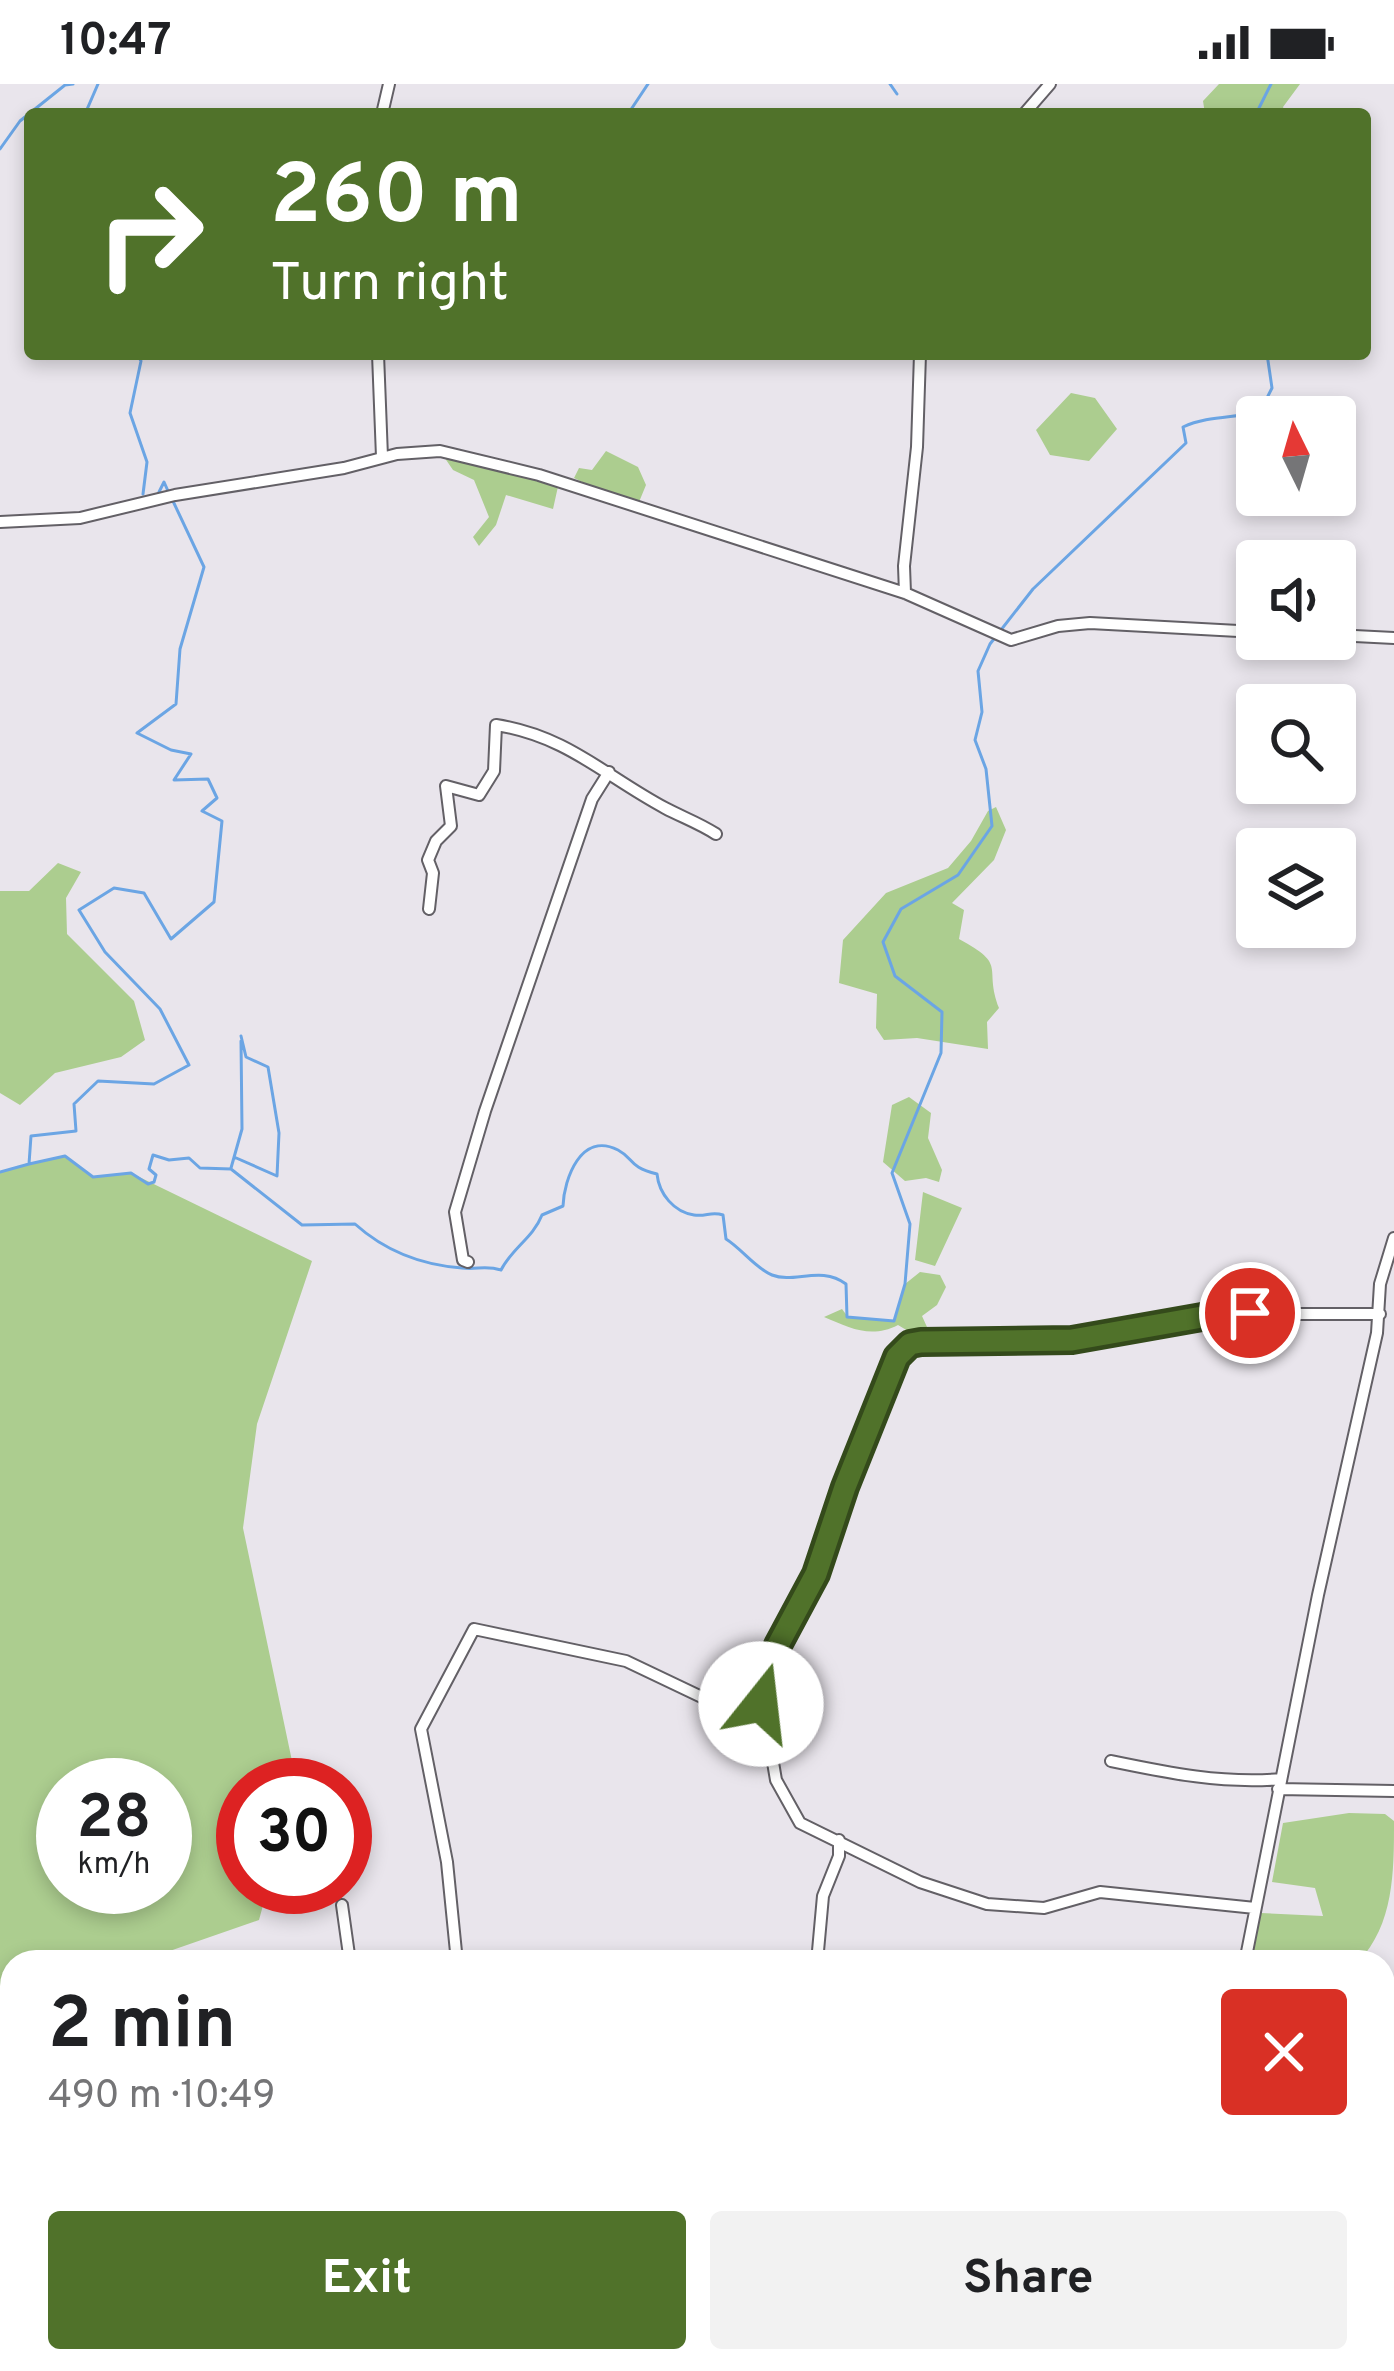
<!DOCTYPE html>
<html lang="en">
<head>
<meta charset="utf-8">
<style>
	:root { --surface:#fff; --page:#f2f2f2; --text:#202124; --muted:#757577; --accent:#50722a }
	body { margin:0; font-family:Overpass,sans-serif; background:var(--page); color:var(--text); height:100vh; display:flex; flex-direction:column; font-size:45px; white-space:nowrap }
	* { box-sizing:border-box; margin:0 }
	p { font-size:39px; color:var(--muted) }
	.icon { flex:none; width:66px; height:66px; fill:none; stroke:currentColor; stroke-width:2; stroke-linecap:round; stroke-linejoin:round }
	.map { position:relative; flex:1; overflow:hidden }
	.side { position:absolute; left:0px; top:1866px; width:1395px; height:423px; display:flex; flex-direction:column; background:var(--surface); border-radius:36px 36px 0 0; box-shadow:0 6px 18px #0003 }
	.side>* { flex:none }
	.guide { position:absolute; left:24px; top:24px; width:1347px; height:252px; border-radius:12px; box-shadow:0 6px 18px #0003; background:#50722a; color:#fff; overflow:hidden }
	.needle { width:78px; rotate:355deg }
	.buttons { position:absolute; left:1236px; top:312px; display:grid; gap:24px }
	.buttons a { display:grid; place-items:center; width:120px; height:120px; border-radius:12px; background:var(--surface); box-shadow:0 6px 18px #0003; font-size:60px }
	.speed { position:absolute; left:36px; top:1674px; display:flex; gap:24px; font-size:60px; font-weight:700; text-align:center }
	.speed>* { display:grid; place-content:center; width:156px; height:156px; border-radius:50%; background:var(--surface); box-shadow:0 6px 18px #0003; line-height:1 }
	.speed small { font-size:30px; font-weight:400 }
	.speed .limit { border:18px solid #d22; background:#fff; color:#111 }
	.pin { position:absolute; display:grid; place-items:center; width:102px; height:102px; color:#fff; margin:-51px; border:6px solid #fff; border-radius:50%; box-shadow:0 3px 12px #0007 }
	.me { position:absolute; width:132px; margin:-66px; rotate:16deg; stroke-linejoin:round; filter:drop-shadow(0 0 9px #0008) }
	.turn { display:flex; align-items:center; gap:42px; height:252px; padding:0 48px; font-size:54px }
	.turn .icon { width:156px; height:156px; stroke-width:2.5 }
	.turn b { display:block; font-size:84px; line-height:102px }
	.round { display:grid; place-items:center; flex:none; width:126px; height:126px; border-radius:12px; background:var(--page) }
	.overview { display:flex; align-items:center; justify-content:space-between; height:204px; padding:0 48px }
	h1 { font-size:72px; font-weight:700; line-height:90px }
	.action { display:flex; gap:24px; margin-top:auto; padding:24px 48px }
	.action a { flex:1; height:138px; border-radius:12px; background:var(--accent); color:#fff; font-size:48px; font-weight:700; line-height:138px; text-align:center }
	.action a+a { background:var(--page); color:var(--text) }
	.status { display:flex; justify-content:space-between; align-items:center; height:84px; padding:0 60px; background:var(--surface); direction:ltr }
	.status svg { height:33px; fill:currentColor }
	.map>svg:first-child { display:block }
</style>
</head>
<body>
<div class="status"><b>10:47</b><svg viewBox="0 0 49 12"><path d="M0 12V9h3v3zM5 12V6h3v6zM10 12V3h3v9zM15 12V0h3v12zM26 1h20v11H26zM47 4h2v5h-2z"/></svg></div>
<div class="map">
<svg width="1394" height="2287" viewBox="0 0 1394 2287">
	<rect width="100%" height="100%" fill="#e9e5ec"/>
	<path fill="#accd8f" fill-rule="evenodd" d="M 1219,0 L 1300,0 L 1283,23 L 1286,30 L 1205,30 L 1203,17 Z
		M 1071,309 L 1095,314 L 1117,345 L 1089,377 L 1050,371 L 1036,346 Z
		M 440,367 L 559,398 L 553,425 L 506,411 L 496,441 L 479,462 L 473,453 L 489,433 L 474,396 L 453,386 Z
		M 606,367 L 638,383 L 646,401 L 639,418 L 609,411 L 574,394 L 579,384 L 592,386 Z
		M 996,723 L 1006,746 L 994,776 L 952,819 L 964,826 L 959,855 C 1009,882 983,882 999,924 L 987,938 L 988,965 L 917,954 L 884,956 L 876,944 L 877,910 L 839,899 L 843,856 L 886,809 L 948,784 L 971,757 L 988,727 Z
		M 58,779 L 81,788 L 66,814 L 67,850 L 134,917 L 145,956 L 121,973 L 55,989 L 20,1021 L 0,1009 L 0,807 L 29,807 Z
		M 909,1013 L 931,1029 L 928,1054 L 942,1086 L 939,1098 L 926,1094 L 905,1097 L 883,1078 L 892,1021 Z
		M 65,1072 L 93,1093 L 131,1089 L 312,1177 L 257,1340 L 243,1444 L 296,1696 L 294,1701 L 243,1701 L 243,1803 L 268,1803 L 259,1836 L 138,1878 L 12,1878 L 12,2026 L 0,2071 L 0,1088 ZM 63,1701 L 165,1701 L 165,1803 L 63,1803 Z
		M 923,1108 L 962,1124 L 935,1182 L 915,1176 Z
		M 920,1188 L 940,1191 L 946,1203 L 937,1221 L 922,1232 L 927,1243 L 913,1250 L 898,1241 C 871,1255 850,1244 824,1233 L 842,1225 L 848,1233 L 894,1237 L 905,1200 Z
		M 1349,1729 L 1385,1730 L 1394,1737 C 1394,1788 1394,1841 1358,1878 L 1247,1878 L 1261,1829 L 1323,1832 L 1315,1804 L 1272,1798 L 1283,1739 Z"/>
	<g fill="none" stroke-linecap="round" stroke-linejoin="round">
		<path stroke="#6ba5e4" stroke-width="3" d="M 890,0 L 897,10
			M 85,30 L 98,0
			M 628,30 L 648,0
			M 1256,30 L 1271,0
			M 0,65 L 20,37 L 65,1 L 73,0
			M 137,270 L 141,277 L 130,329 L 147,378 L 143,410
			M 159,408 L 164,398 L 168,407
			M 234,1073 L 277,1092 L 279,1049 L 268,983 L 246,973 L 241,952
			M 29,1080 L 65,1072 L 93,1093 L 131,1089 L 148,1100 L 154,1098 L 156,1091 L 149,1085 L 153,1071 L 169,1076 L 189,1074 L 200,1084 L 231,1085 L 302,1141 L 355,1140 C 385,1167 421,1181 462,1184 C 477,1186 485,1181 501,1186 C 512,1164 533,1154 542,1131 L 563,1122 C 564,1095 581,1047 618,1066 C 635,1075 628,1083 657,1090 C 659,1110 674,1128 694,1131 C 706,1133 711,1127 723,1131 L 726,1155 C 742,1165 755,1184 772,1191 C 794,1200 821,1181 846,1200 L 847,1233 L 894,1237 L 905,1200 L 910,1140 L 892,1089 L 941,969 L 942,928 L 895,892 L 883,858 L 901,825 L 958,791 L 992,742 L 986,685 L 975,656 L 982,628 L 978,587 L 990,560 L 1033,505 L 1186,359 L 1183,343 C 1207,332 1233,334 1260,328 L 1272,304 L 1267,270
			M 231,1084 L 242,1045 L 241,957
			M 0,1088 L 29,1080 L 31,1052 L 76,1047 L 74,1020 L 98,997 L 154,1000 L 189,981 L 160,925 L 105,868 L 79,826 L 114,804 L 144,809 L 171,855 L 214,818 L 222,737 L 202,727 L 217,714 L 208,695 L 174,696 L 191,670 L 171,666 L 137,649 L 176,620 L 180,565 L 204,483 L 172,415"/>
		<defs>
			<path id="minor" d="M 382,30 L 389,0
				M 1024,30 L 1050,0
				M 378,270 L 382,373
				M 0,438 L 80,434 L 175,411 L 344,384 L 397,370 L 440,367 L 539,391 L 905,509 L 1011,556 L 1058,542 L 1090,539 L 1257,548
				M 905,509 L 904,482 L 917,363 L 920,270
				M 1335,551 L 1394,554
				M 429,825 L 433,789 L 428,776 L 436,757 L 451,742 L 446,702 L 479,711 L 494,687 L 496,641 C 567,652 605,692 665,724 C 682,733 699,739 716,750
				M 468,1178 L 463,1176 L 455,1128 L 485,1027 L 592,715 L 609,688
				M 1111,1677 C 1169,1689 1222,1700 1281,1695
				M 1278,1705 L 1394,1707
				M 342,1821 L 350,1878
				M 1255,1824 L 1100,1808 L 1044,1824 L 987,1820 L 920,1798 L 800,1739 L 776,1696 L 762,1614 L 784,1547 L 816,1490 L 845,1403 L 897,1273 L 910,1260 L 1072,1256 L 1219,1230 L 1380,1230
				M 457,1878 L 447,1778 L 421,1645 L 474,1545 L 626,1577 L 710,1617 L 761,1620
				M 817,1878 L 823,1812 L 839,1772 L 839,1756
				M 1245,1878 L 1318,1511 L 1377,1249 L 1380,1200 L 1394,1154
				M 1240,2277 L 1246,2287
				M 1,2287 L 12,2213"/>
		</defs>
		<use href="#minor" stroke="#636066" stroke-width="14"/>
		<use href="#minor" stroke="#fff" stroke-width="10"/>
	</g>
	<g fill="none" stroke-linecap="round" stroke-linejoin="round">
		<defs>
			<path id="route" d="M 761,1620 L 778,1561 L 816,1490 L 845,1403 L 897,1273 L 910,1260 L 921,1258 L 1072,1256 L 1219,1230 L 1250,1229"/>
		</defs>
		<use href="#route" stroke="#344a1b" stroke-width="30"/>
		<use href="#route" stroke="#50722a" stroke-width="21"/>
	</g>
</svg>
<div class="buttons">
<a><svg class="needle" viewBox="-14 -14 28 28"><path d="M0-13l5 13h-10z" fill="#e53935"/><path d="M0 13l5-13h-10z" fill="#757577"/></svg></a>
<a><svg class="icon" aria-label="sound" viewBox="0 0 24 24"><path d="M4 9h4l5-4v14l-5-4H4zM17 9q2 3 0 6"/></svg></a>
<a><svg class="icon" aria-label="search" viewBox="0 0 24 24"><circle cx="10" cy="10" r="6"/><path d="M15 15l6 6"/></svg></a>
<a><svg class="icon" aria-label="layers" viewBox="0 0 24 24"><path d="M12 4l9 5-9 5-9-5zM3 14l9 5 9-5"/></svg></a>
</div>
<div class="speed"><div>28<small>km/h</small></div><div class="limit">30</div></div>
<div class="pin" style="left:1250px;top:1229px;background:#d93025"><svg class="icon" aria-label="arrive" viewBox="0 0 24 24"><path d="M6 21V4h12l-3 4 3 4H6"/></svg></div>
<svg class="me" style="left:761px;top:1620px" viewBox="-20 -20 40 40"><circle r="19" fill="#fff"/><path d="M0-13L10 11 0 6-10 11z" fill="#50722a"/></svg>
<div class="guide">
<div class="turn"><svg class="icon" aria-label="right" viewBox="0 0 24 24"><path d="M7 20v-9h11M14 6l5 5-5 5"/></svg><div><b>260 m</b>Turn right</div></div>
</div>
<section class="side">
<div class="overview"><div><h1>2 min</h1><p>490 m · 10:49</p></div><a class="round" style="background:#d93025;color:#fff"><svg class="icon" aria-label="close" viewBox="0 0 24 24"><path d="M6 6l12 12M18 6L6 18"/></svg></a></div>
<div class="action"><a>Exit</a><a>Share</a></div>
</section>
</div>
</body>
</html>
